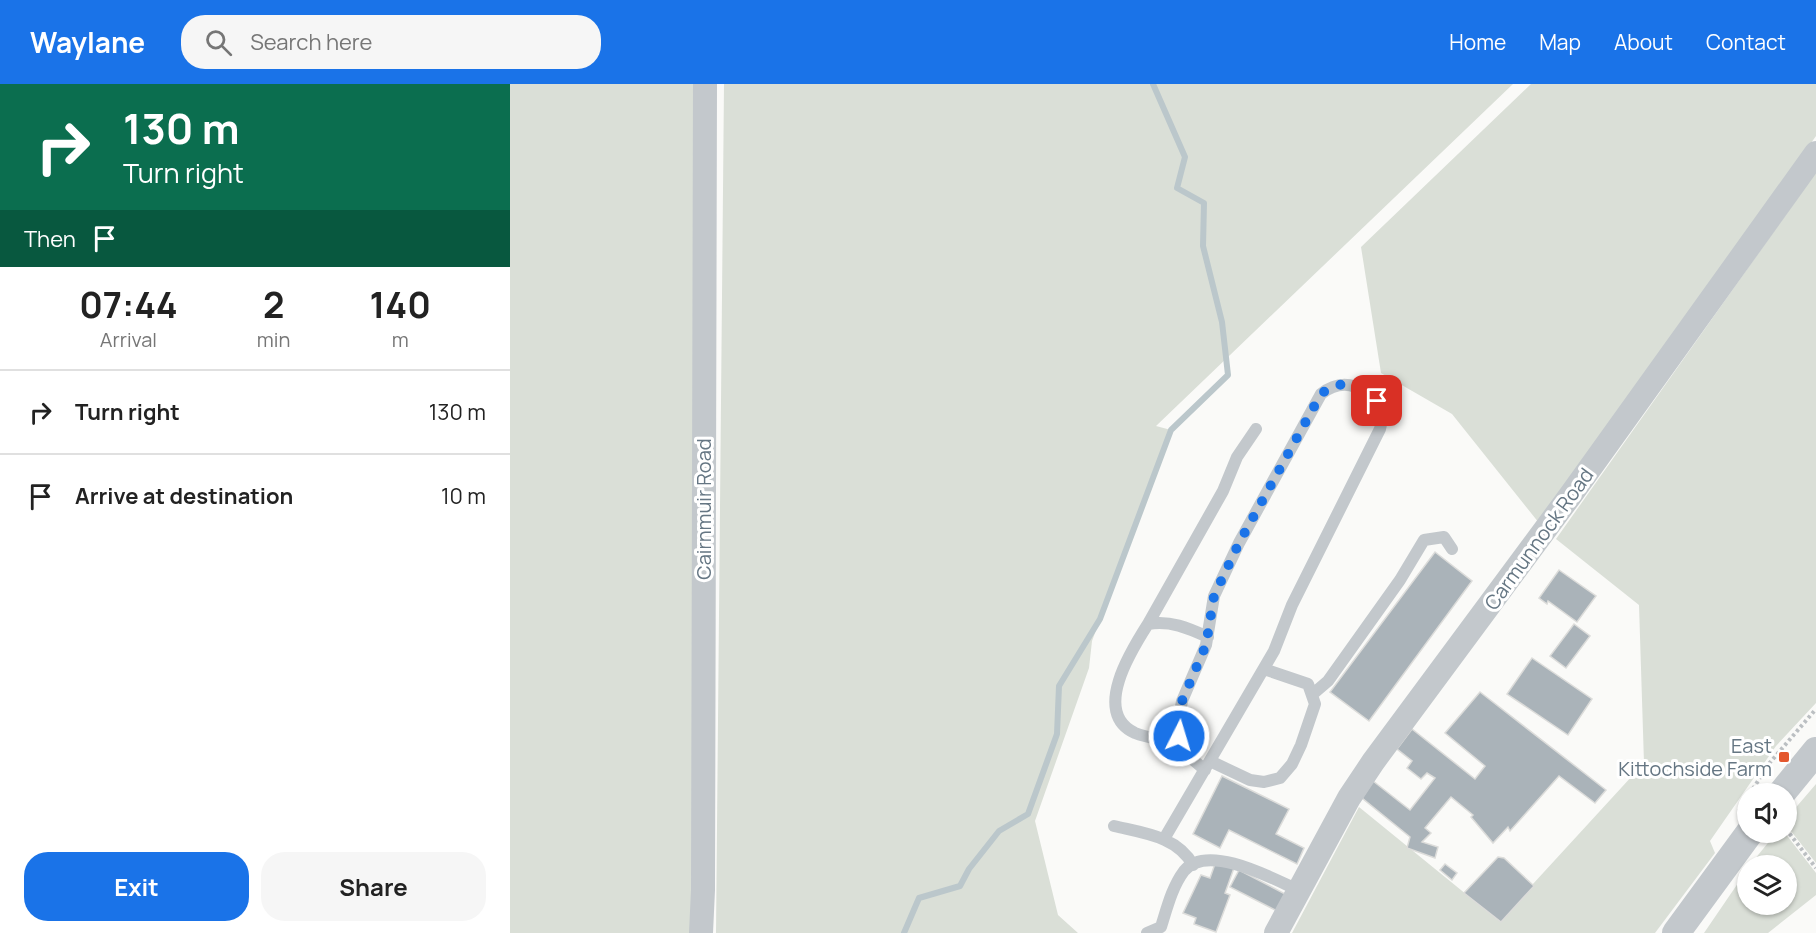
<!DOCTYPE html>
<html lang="en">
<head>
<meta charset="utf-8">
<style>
	:root { --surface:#fff; --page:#f6f6f6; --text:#222; --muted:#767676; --line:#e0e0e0; --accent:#1a73e8 }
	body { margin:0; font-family:Manrope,sans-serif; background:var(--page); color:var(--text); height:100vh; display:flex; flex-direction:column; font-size:22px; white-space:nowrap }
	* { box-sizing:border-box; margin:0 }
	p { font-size:20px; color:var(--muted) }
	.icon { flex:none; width:33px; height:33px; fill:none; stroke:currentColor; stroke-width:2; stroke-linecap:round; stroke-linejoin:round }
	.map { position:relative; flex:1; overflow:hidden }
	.panel { display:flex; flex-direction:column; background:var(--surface); width:510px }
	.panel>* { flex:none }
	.hud { background:#0b6e4f; color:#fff; overflow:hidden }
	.controls { position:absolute; left:1227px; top:699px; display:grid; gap:12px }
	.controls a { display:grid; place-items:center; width:60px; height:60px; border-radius:50%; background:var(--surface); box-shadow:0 2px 4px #0004; font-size:30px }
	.pin { position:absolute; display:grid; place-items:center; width:51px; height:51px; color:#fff; margin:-26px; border-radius:12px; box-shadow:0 3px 9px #0006 }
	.me { position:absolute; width:66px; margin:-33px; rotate:5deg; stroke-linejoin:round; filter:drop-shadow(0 0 4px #0008) }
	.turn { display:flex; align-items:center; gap:21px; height:126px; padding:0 24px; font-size:27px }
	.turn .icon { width:78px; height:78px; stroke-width:2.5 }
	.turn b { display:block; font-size:42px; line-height:51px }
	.then { display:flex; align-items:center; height:57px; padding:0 24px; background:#0003; gap:12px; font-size:22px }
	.eta { display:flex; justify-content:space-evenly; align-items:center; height:102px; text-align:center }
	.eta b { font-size:36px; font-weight:700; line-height:42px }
	.cta { display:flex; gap:12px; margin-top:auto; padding:12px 24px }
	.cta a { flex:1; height:69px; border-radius:24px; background:var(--accent); color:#fff; font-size:24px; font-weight:700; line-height:69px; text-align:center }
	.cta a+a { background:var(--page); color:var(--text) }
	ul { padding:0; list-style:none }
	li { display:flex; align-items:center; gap:18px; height:84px; padding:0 24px; border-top:2px solid var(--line) }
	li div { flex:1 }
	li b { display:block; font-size:22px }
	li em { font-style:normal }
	header { display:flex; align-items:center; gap:36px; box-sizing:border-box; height:84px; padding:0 30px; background:var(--accent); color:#fff }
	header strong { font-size:28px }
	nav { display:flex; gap:33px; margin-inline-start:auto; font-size:21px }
	.search { width:420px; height:54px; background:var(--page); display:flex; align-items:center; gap:15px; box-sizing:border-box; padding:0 21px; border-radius:24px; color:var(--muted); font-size:22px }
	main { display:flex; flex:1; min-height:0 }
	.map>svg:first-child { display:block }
</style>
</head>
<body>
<header>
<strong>Waylane</strong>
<div class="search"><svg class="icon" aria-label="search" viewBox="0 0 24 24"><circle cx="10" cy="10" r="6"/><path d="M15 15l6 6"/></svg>Search here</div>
<nav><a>Home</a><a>Map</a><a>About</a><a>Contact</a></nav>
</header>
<main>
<section class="panel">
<div class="hud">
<div class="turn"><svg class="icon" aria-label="right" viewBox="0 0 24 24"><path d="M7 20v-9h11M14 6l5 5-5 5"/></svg><div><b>130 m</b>Turn right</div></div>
<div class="then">Then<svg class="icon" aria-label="arrive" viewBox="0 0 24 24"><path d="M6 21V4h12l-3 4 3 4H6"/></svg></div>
</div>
<div class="eta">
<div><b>07:44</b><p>Arrival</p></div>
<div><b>2</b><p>min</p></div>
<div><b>140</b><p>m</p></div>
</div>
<ul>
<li><svg class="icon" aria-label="right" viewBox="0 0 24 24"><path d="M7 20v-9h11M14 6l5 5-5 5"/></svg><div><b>Turn right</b></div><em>130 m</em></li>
<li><svg class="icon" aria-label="arrive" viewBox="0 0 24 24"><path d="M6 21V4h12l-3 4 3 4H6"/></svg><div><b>Arrive at destination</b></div><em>10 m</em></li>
</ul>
<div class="cta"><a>Exit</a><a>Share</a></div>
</section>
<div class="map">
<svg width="1306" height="849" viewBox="0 0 1306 849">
	<rect width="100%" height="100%" fill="#fafaf8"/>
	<path fill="#dadfd7" d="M 0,0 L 185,0 L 182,849 L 0,849 Z
		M 214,0 L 1003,0 L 646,342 L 661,346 L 582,557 L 579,584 L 525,737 L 548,831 L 568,849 L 206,849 Z
		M 1021,0 L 1306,0 L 1306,52 L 1029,439 L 942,330 L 871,289 L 851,163 Z
		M 1306,88 L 1306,619 L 1266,662 L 1200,757 L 1205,769 L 1145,849 L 782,849 L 849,723 L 989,837 L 1134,679 L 1129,521 L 1046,455 Z
		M 1306,700 L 1306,779 L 1277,742 L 1276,735 Z
		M 1266,749 L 1275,749 L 1306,789 L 1306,811 L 1258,849 L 1194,849 L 1237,786 L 1238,820 L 1276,820 L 1276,782 L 1240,781 Z"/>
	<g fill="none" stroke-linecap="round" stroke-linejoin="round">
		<path stroke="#bbc7cb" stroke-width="6" d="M 394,849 L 409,814 L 450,802 L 459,785 L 489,747 L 518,730 L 547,650 L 549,602 L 590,535 L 661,346 L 718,291 L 712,238 L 693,162 L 694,119 L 667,104 L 675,73 L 643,0"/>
	</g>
	<path fill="#aab3b9" stroke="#dcdcda" stroke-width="1.5" d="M 925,468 L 962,497 L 859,637 L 820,608 Z
		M 1049,486 L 1086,512 L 1067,538 L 1038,517 L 1037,520 L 1029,514 Z
		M 1064,540 L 1080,552 L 1056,584 L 1040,572 Z
		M 1022,574 L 1082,615 L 1058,651 L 997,610 Z
		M 970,608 L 1096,706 L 1085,719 L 1049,692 L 1000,747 L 998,743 L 983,759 L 961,733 L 963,731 L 941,713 L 915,744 L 921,749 L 912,758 L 928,763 L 925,774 L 897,764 L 900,753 L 852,714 L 863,697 L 900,726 L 925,694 L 917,689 L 911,695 L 897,684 L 902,677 L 887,665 L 902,645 L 965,695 L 975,682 L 935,649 Z
		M 712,692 L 779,725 L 766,750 L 794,764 L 787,780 L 719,746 L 710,764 L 683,750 Z
		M 988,773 L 994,774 L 1024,802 L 991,838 L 954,809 Z
		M 706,777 L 724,784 L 715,809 L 720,811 L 706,848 L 684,840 L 686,834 L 673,829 L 691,791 L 700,794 Z
		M 935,780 L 947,789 L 942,796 L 930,786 Z
		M 729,786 L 777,811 L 769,828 L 720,803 Z"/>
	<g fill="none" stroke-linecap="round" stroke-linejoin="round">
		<path stroke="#bbbfc2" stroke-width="4" stroke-dasharray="3 3" stroke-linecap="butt" d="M 1240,710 L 1257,682 L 1306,625
			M 1229,727 L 1238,713
			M 1276,745 L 1306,784"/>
		<path stroke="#c3c8cc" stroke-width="12" d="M 638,540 L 713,407 L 727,373 L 746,345
			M 804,609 L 818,597 L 890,496 L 914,456 L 934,453 L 942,465
			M 674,662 C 658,656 640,655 625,649 C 581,629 622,565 638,540 C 660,536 678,544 698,553
			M 700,677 L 740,696 L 754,698 L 770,694 L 782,680 L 791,661 L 805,620 L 798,600 L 754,585
			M 604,742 C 633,749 667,752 683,781
			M 654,755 L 764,567 L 782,521 L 870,345 L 874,327 C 858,304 835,291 811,310 L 729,459 L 704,512 L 696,561 L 672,617 L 669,634 L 669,652 L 681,674 L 695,686
			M 637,849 L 651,843 C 657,824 662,803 674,787 C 697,758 764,795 790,807"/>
		<path stroke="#c3c8cc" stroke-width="24" d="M 191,849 L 193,806 L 195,0
			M 766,849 L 839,714 L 863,678 L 1060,412 L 1306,69"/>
		<path stroke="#c3c8cc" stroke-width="28" d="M 1271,710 L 1306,667
			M 1166,849 L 1240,748"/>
	</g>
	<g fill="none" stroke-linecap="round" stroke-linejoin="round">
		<path stroke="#1a73e8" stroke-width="10" stroke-dasharray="0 18" d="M 669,652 L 672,617 L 696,561 L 704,512 L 729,459 L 811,310 C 833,293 847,301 867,317"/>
	</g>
	<rect fill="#e4572e" stroke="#fff" stroke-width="2" x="1268" y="667" width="12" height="12" rx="3"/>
	<g text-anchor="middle" stroke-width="6" stroke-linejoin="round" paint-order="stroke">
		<g font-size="20" fill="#657683" stroke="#fff">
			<text transform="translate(194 425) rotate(-90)" y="7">Cairnmuir Road</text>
			<text transform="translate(1029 455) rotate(-54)" y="7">Carmunnock Road</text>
		</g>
		<g font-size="20" fill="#657683" stroke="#fff" text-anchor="end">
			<text x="1262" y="669">East<tspan x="1262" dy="23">Kittochside Farm</tspan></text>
		</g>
	</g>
</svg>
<div class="controls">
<a><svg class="icon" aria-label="sound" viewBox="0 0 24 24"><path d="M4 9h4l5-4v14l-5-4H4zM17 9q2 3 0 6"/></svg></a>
<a><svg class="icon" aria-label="layers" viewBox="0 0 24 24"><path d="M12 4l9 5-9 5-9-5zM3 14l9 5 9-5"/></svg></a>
</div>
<div class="pin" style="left:867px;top:317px;background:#d93025"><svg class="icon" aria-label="arrive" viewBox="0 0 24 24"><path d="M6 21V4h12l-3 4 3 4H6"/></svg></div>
<svg class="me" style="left:669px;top:652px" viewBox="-20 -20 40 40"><circle r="17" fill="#1a73e8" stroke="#fff" stroke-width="3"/><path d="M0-11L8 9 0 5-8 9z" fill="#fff"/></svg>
</div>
</main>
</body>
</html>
